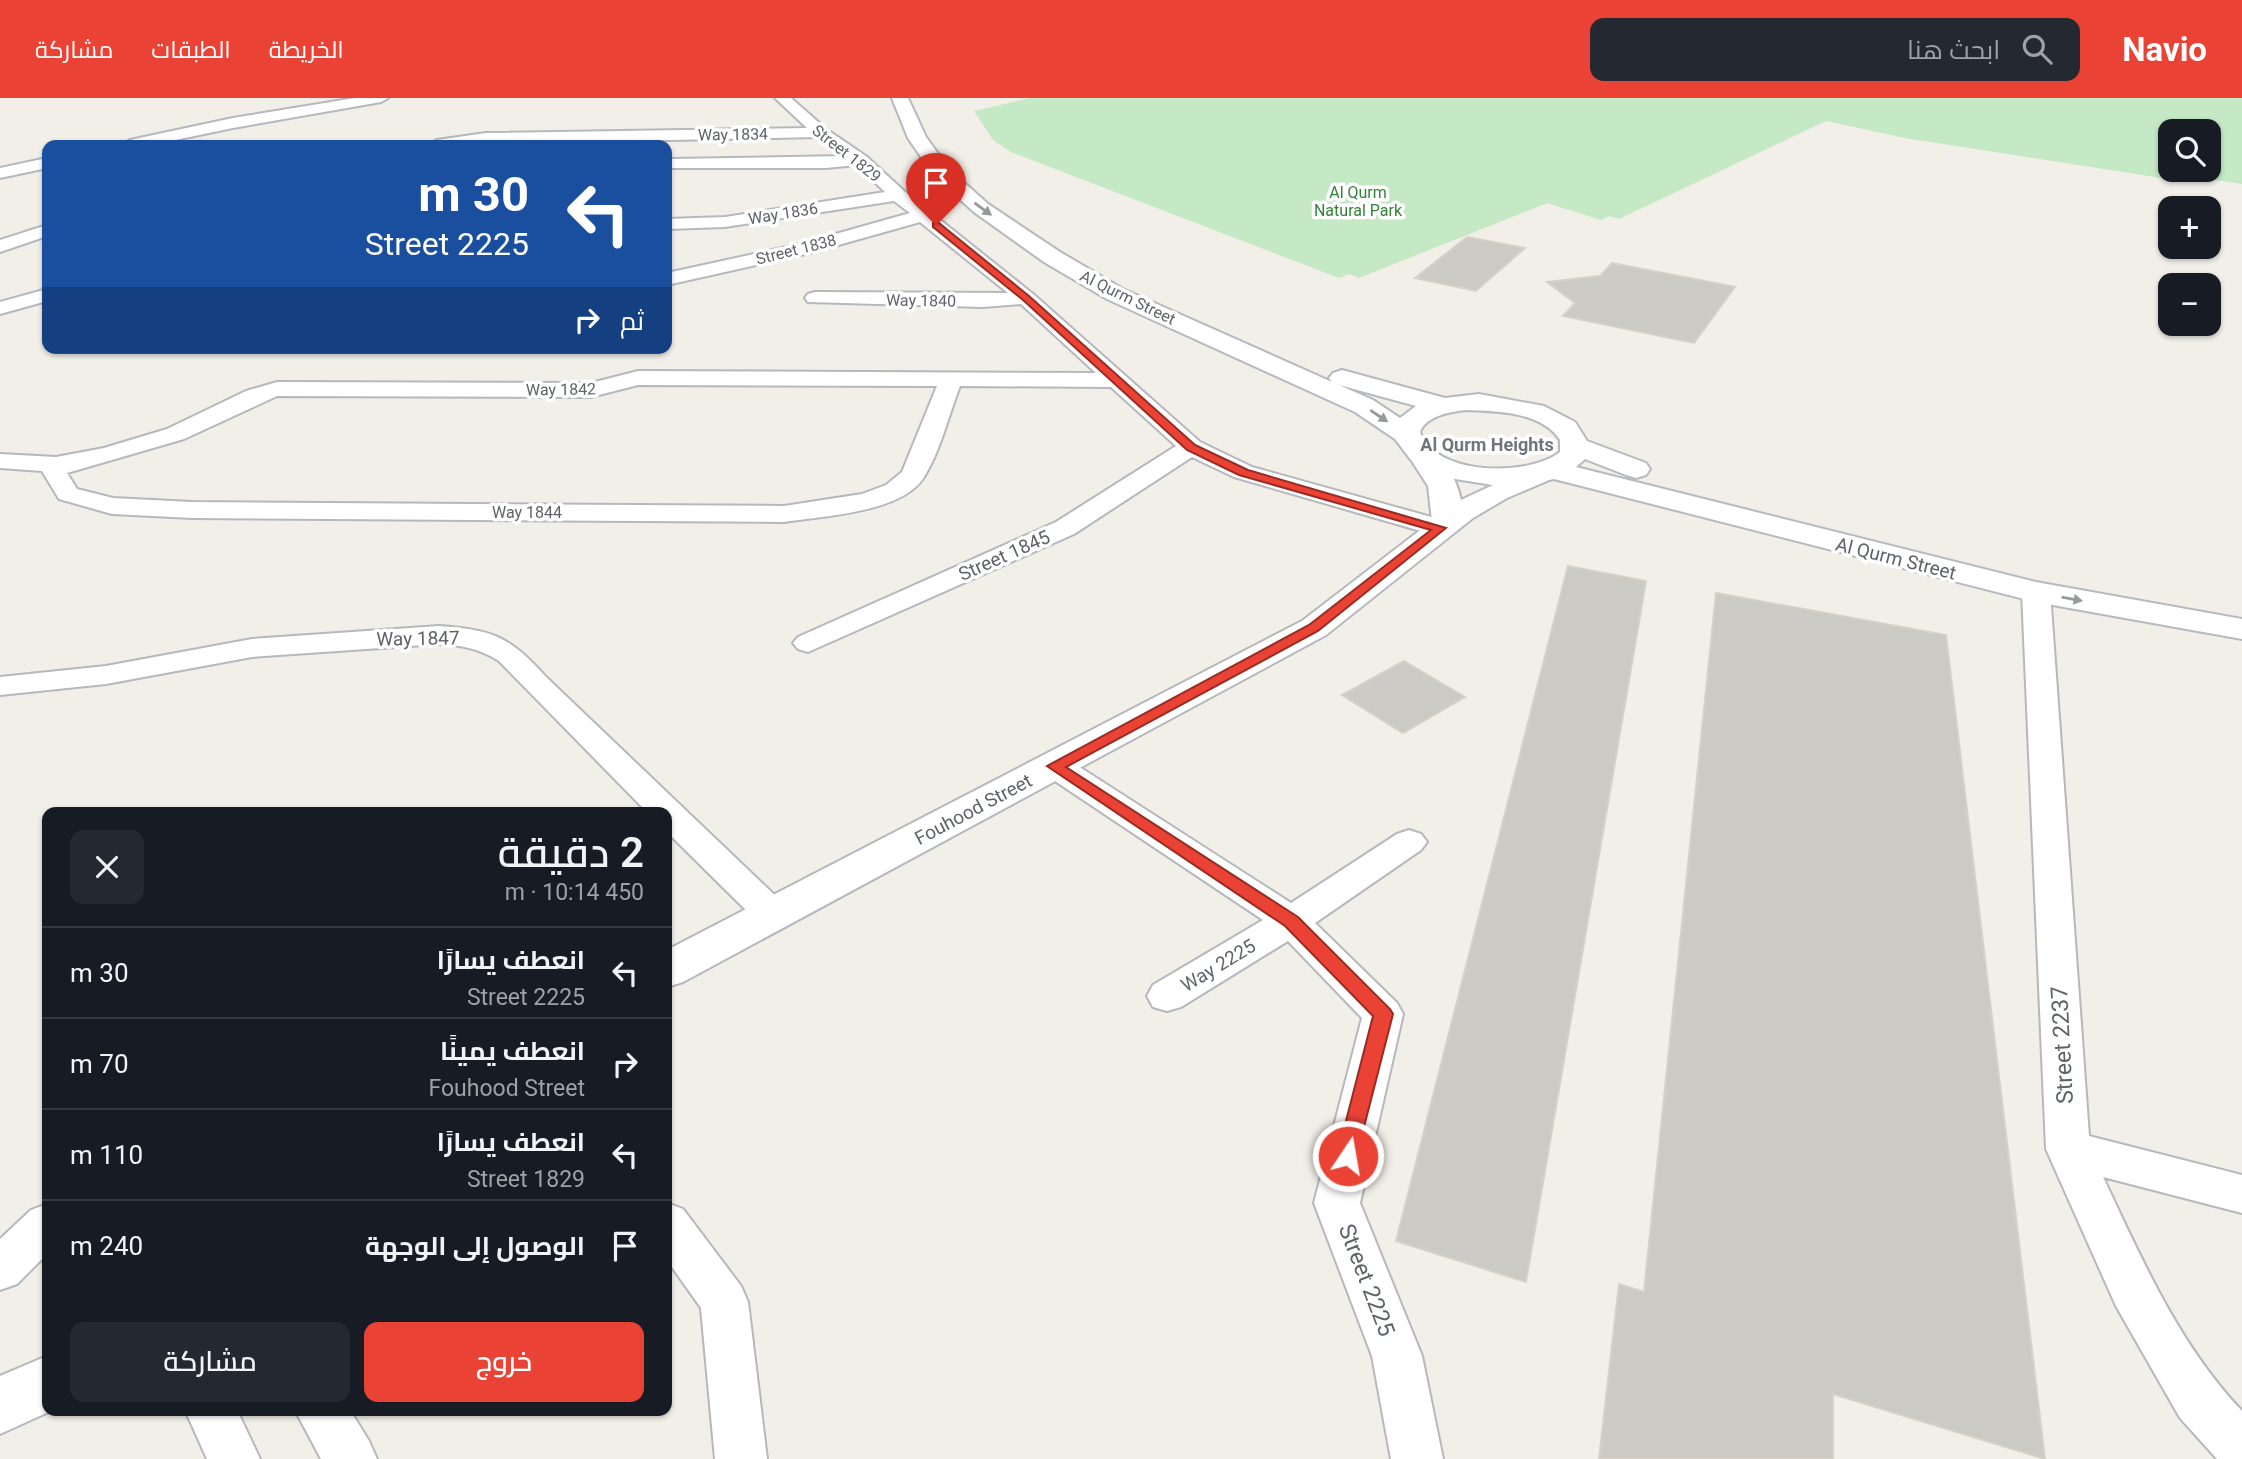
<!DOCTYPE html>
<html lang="ar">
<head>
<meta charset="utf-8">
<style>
	:root { --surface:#171b24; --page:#242831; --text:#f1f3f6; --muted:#9ea1a6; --line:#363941; --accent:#ea4335 }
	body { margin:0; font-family:Roboto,Cairo,sans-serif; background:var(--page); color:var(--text); direction:rtl; height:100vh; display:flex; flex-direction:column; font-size:26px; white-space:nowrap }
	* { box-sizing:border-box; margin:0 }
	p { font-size:23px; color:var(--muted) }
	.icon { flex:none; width:38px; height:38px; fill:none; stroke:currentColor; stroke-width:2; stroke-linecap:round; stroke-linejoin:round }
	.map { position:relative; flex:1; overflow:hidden; direction:ltr }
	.sheet { position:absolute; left:42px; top:709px; width:630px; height:609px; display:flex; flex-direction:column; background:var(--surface); border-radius:14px; box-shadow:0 2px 5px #0004; direction:rtl }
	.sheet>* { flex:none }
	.top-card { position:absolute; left:42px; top:42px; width:630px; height:214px; border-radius:14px; box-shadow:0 2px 5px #0004; direction:rtl; background:#1a4fa0; color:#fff; overflow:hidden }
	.fabs { position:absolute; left:2158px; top:21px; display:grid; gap:14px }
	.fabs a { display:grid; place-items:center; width:63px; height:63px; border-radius:14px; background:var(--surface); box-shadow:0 2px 5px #0004; font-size:35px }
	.pin { position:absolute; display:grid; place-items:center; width:60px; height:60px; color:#fff; margin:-72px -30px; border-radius:50% 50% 50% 0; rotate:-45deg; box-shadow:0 0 7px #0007 }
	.pin .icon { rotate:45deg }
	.me { position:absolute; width:77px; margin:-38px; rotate:12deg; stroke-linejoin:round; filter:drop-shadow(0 0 5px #0008) }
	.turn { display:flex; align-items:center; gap:24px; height:147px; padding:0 28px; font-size:32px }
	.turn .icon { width:91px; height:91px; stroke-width:2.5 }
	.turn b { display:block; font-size:49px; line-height:60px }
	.then { display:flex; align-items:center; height:66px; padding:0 28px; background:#0003; gap:14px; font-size:26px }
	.round { display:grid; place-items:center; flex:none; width:74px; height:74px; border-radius:14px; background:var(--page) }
	.summary { display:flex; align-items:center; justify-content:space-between; height:119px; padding:0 28px }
	h1 { font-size:42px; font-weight:600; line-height:52px }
	.action { display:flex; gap:14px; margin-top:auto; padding:14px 28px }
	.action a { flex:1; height:80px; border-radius:14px; background:var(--accent); color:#fff; font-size:28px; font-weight:600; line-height:80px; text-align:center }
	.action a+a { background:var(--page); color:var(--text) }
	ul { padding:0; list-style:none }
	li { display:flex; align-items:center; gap:21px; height:91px; padding:0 28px; border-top:2px solid var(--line) }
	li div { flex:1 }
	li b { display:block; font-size:26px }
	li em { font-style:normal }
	header { display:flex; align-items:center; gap:42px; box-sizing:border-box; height:98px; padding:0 35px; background:var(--accent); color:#fff }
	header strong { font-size:33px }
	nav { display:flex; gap:38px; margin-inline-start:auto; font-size:24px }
	.search { width:490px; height:63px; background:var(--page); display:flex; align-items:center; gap:18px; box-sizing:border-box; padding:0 24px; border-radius:14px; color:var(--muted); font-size:26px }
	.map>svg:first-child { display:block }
</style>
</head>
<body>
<header>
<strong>Navio</strong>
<div class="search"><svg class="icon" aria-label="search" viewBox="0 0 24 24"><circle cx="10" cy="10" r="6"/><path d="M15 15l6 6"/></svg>ابحث هنا</div>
<nav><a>الخريطة</a><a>الطبقات</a><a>مشاركة</a></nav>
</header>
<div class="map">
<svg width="2242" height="1361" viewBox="0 0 2242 1361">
	<rect width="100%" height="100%" fill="#f1efe8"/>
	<path fill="#c5e8c5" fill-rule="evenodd" d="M 1030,0 L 2242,0 L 2242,86 L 2181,77 L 2161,80 L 1905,40 L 1826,23 L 1619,121 L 1609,118 L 1601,122 L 1547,105 L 1359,180 L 1349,176 L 1339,180 L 1011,54 L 993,42 L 974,13 ZM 2170,33 L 2208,33 L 2208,72 L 2170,72 Z"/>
	<path fill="#cccac5" stroke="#d6d1c6" stroke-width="2" d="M 1467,139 L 1525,150 L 1476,193 L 1415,180 Z
		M 1612,165 L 1735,189 L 1694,245 L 1563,218 L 1575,205 L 1547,184 L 1600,178 Z
		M 1568,468 L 1646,483 L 1526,1184 L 1396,1143 Z
		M 1716,495 L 1946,537 L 2045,1361 L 1833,1296 L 1833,1361 L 1599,1361 L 1619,1186 L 1644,1194 Z
		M 1404,563 L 1465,599 L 1403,635 L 1342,597 Z"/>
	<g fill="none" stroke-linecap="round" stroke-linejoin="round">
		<defs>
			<path id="minor" d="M 355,0 L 388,0 L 381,4 L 233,30 L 151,47 L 122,47 L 130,42 L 233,20 Z
				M 775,0 L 791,0 L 826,31 L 867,59 L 904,93 L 1033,196 L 1200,344 L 1252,369 L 1449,424 L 1453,430 L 1449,436 L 1440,438 L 1431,436 L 1234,379 L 1192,359 L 1074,436 L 808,554 L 798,551 L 793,545 L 798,539 L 1056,424 L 1176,348 L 1111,289 L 960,288 C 949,316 940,354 924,379 C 902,415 822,418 784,424 L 192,420 L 112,416 L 59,401 L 42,373 L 0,370 L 0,356 L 56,359 L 104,350 L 167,331 L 246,293 L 277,284 L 591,285 L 638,273 L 1096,275 L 1021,206 L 983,209 L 808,204 L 805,200 L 808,196 L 815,194 L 1008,195 L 920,124 L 810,155 L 667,187 L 667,175 L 800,146 L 910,115 L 894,103 L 725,129 L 667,131 L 667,121 L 725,119 L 885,94 L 857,67 L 826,70 L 667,70 L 667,62 L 670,61 L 846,58 L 818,39 L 429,47 L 437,42 L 486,35 L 807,30 ZM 638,287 L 937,288 L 902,374 L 886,387 L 862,396 L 784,408 L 192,404 L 113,400 L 77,391 L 67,375 L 184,341 L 277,298 L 591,299 Z
				M 47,60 L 47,70 L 0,80 L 0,70 Z
				M 47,127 L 47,138 L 0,154 L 0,142 Z
				M 47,191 L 47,203 L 0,216 L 0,204 Z
				M 2036,486 L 2046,488 L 2050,494 L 2089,1038 L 2242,1077 L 2242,1115 L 2103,1079 C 2141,1160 2179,1247 2242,1313 L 2242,1361 L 2217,1361 L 2180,1320 L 2116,1208 L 2046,1051 L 2022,494 L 2026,488 Z
				M 439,528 C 493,532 509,538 546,579 L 785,807 L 791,816 L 785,825 L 772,829 L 759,825 L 667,734 L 667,714 L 647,714 L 499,563 C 480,551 462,547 439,546 L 252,559 L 106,586 L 0,597 L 0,579 L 106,568 L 252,541 Z
				M 1055,658 L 1067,661 L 1291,805 L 1397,736 L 1409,732 L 1421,736 L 1427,744 L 1421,752 L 1315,825 L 1397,905 L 1403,916 L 1360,1105 L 1422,1258 L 1443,1361 L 1391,1361 L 1372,1258 L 1314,1105 L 1362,920 L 1288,843 L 1181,909 L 1167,913 L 1153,909 L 1147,898 L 1153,887 L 1263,822 L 1043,675 L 1039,668 L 1043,661 Z
				M 667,1105 L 683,1111 L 741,1188 L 748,1204 L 767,1361 L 715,1361 L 701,1210 L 667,1162 Z
				M 47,1106 L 47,1156 L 17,1186 L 0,1192 L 0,1141 L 31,1112 Z
				M 185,1312 L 237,1312 L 260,1361 L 207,1361 Z
				M 295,1312 L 350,1312 L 369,1343 L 377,1361 L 321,1361 Z"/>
			<path id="tertiary" d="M 1422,349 C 1443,354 1457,382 1461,402 L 1527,371 L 1537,368 L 1547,371 L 1551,377 L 1547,383 L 1507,400 L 1473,420 L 1326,537 L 683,884 L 667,889 L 667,852 L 1302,523 L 1432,423 L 1428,388 L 1408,357 L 1412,351 Z
				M 47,1258 L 47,1312 L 53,1312 L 0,1336 L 0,1278 Z"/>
			<path id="secondary" d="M 892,0 L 908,0 L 926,39 L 949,71 L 988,106 L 1060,154 L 1123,191 L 1332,284 L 1329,280 L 1333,275 L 1342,272 L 1445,300 L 1479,296 L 1544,308 L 1575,324 L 1587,343 L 1646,365 L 1650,371 L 1646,377 L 1636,380 L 1626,377 L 1585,361 L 1576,369 L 2036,484 L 2242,521 L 2242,541 L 2036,504 L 1554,381 L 1521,388 L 1499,388 L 1455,381 L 1426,371 L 1411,362 L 1395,341 L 1355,314 L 1107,201 L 1044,164 L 974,114 L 935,79 L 908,40 ZM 1339,287 L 1416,308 L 1400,320 L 1373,302 ZM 1465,312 C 1495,313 1541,313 1560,342 L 1560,354 C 1528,379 1435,378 1420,334 C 1426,318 1450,314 1465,312 Z"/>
		</defs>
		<use href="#minor" stroke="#b5b8bc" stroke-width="4"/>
		<use href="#tertiary" stroke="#b5b8bc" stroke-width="4"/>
		<use href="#secondary" stroke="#b6babf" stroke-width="4"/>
		<use href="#minor" fill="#fff" fill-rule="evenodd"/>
		<use href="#tertiary" fill="#fff" fill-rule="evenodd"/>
		<use href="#secondary" fill="#fff" fill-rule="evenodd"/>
	</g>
	<defs><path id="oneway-solid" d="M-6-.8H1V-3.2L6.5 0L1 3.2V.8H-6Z" transform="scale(1.75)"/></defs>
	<g fill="#979a9d">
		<use href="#oneway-solid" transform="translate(983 111) rotate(36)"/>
		<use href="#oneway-solid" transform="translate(1379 318) rotate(34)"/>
		<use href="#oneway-solid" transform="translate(2072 501) rotate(10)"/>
	</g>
	<path fill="#ea4335" stroke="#982c22" stroke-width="2" d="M 933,125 L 939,125 L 1029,198 L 1195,347 L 1248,372 L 1446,430 L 1318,533 L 1066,669 L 1298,819 L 1390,911 L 1393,916 L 1355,1064 L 1348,1066 L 1340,1064 L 1337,1058 L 1373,918 L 1285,828 L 1047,668 L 1309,527 L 1431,432 L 1239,377 L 1187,352 L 1023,202 L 933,129 Z"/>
	<g text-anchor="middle" stroke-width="7" stroke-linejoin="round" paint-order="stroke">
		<g font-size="16" fill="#5f6368" stroke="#fff">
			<text transform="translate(733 36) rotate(-1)" y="6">Way 1834</text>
			<text transform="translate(847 55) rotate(38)" y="6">Street 1829</text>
			<text transform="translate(783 115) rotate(-9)" y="6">Way 1836</text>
			<text transform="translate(796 151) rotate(-14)" y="6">Street 1838</text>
			<text transform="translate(1128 199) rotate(26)" y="6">Al Qurm Street</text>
			<text transform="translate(921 202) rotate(1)" y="6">Way 1840</text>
			<text transform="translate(561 291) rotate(-1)" y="6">Way 1842</text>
			<text x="527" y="420">Way 1844</text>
		</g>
		<g font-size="16" fill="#348238" stroke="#fff">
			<text x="1358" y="100">Al Qurm<tspan x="1358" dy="18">Natural Park</tspan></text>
		</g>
		<g font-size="18" font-weight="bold" fill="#70757a" stroke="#fff">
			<text x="1487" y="353">Al Qurm Heights</text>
		</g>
		<g font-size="19" fill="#5f6368" stroke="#fff">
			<text transform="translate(1004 457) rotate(-24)" y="7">Street 1845</text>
			<text transform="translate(1896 460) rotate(14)" y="7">Al Qurm Street</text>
			<text transform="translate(418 540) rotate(-1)" y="7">Way 1847</text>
			<text transform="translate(973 711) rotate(-28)" y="7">Fouhood Street</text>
			<text transform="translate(1218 867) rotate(-31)" y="7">Way 2225</text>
		</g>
		<g font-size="23" fill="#5f6368" stroke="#fff">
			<text transform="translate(2062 947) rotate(-93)" y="8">Street 2237</text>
			<text transform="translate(1367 1182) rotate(69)" y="8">Street 2225</text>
		</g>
	</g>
</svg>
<div class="fabs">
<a><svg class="icon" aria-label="search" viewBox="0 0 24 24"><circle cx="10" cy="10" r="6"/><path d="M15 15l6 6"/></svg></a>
<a>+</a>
<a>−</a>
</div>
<div class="pin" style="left:936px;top:127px;background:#d93025"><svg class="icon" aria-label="arrive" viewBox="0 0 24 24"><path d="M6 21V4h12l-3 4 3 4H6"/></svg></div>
<svg class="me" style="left:1348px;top:1058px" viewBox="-20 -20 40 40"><circle r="17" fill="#ea4335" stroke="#fff" stroke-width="3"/><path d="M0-11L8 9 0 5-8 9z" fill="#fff"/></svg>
<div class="top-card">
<div class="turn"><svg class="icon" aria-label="left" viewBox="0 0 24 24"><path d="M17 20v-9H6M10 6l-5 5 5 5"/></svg><div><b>30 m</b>Street 2225</div></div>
<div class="then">ثم<svg class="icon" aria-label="right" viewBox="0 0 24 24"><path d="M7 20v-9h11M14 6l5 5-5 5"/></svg></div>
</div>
<section class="sheet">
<div class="summary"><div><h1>2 دقيقة</h1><p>450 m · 10:14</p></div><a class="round"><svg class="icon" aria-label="close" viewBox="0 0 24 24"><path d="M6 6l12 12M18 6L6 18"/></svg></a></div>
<ul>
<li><svg class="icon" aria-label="left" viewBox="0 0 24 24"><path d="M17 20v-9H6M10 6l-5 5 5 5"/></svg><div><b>انعطف يسارًا</b><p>Street 2225</p></div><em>30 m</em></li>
<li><svg class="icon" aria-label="right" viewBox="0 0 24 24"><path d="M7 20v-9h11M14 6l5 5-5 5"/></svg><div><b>انعطف يمينًا</b><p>Fouhood Street</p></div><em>70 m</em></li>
<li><svg class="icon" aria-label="left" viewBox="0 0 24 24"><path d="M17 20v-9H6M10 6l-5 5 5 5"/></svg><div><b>انعطف يسارًا</b><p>Street 1829</p></div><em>110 m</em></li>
<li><svg class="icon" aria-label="arrive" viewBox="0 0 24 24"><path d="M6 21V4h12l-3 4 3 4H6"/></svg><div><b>الوصول إلى الوجهة</b></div><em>240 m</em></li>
</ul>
<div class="action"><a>خروج</a><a>مشاركة</a></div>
</section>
</div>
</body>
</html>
